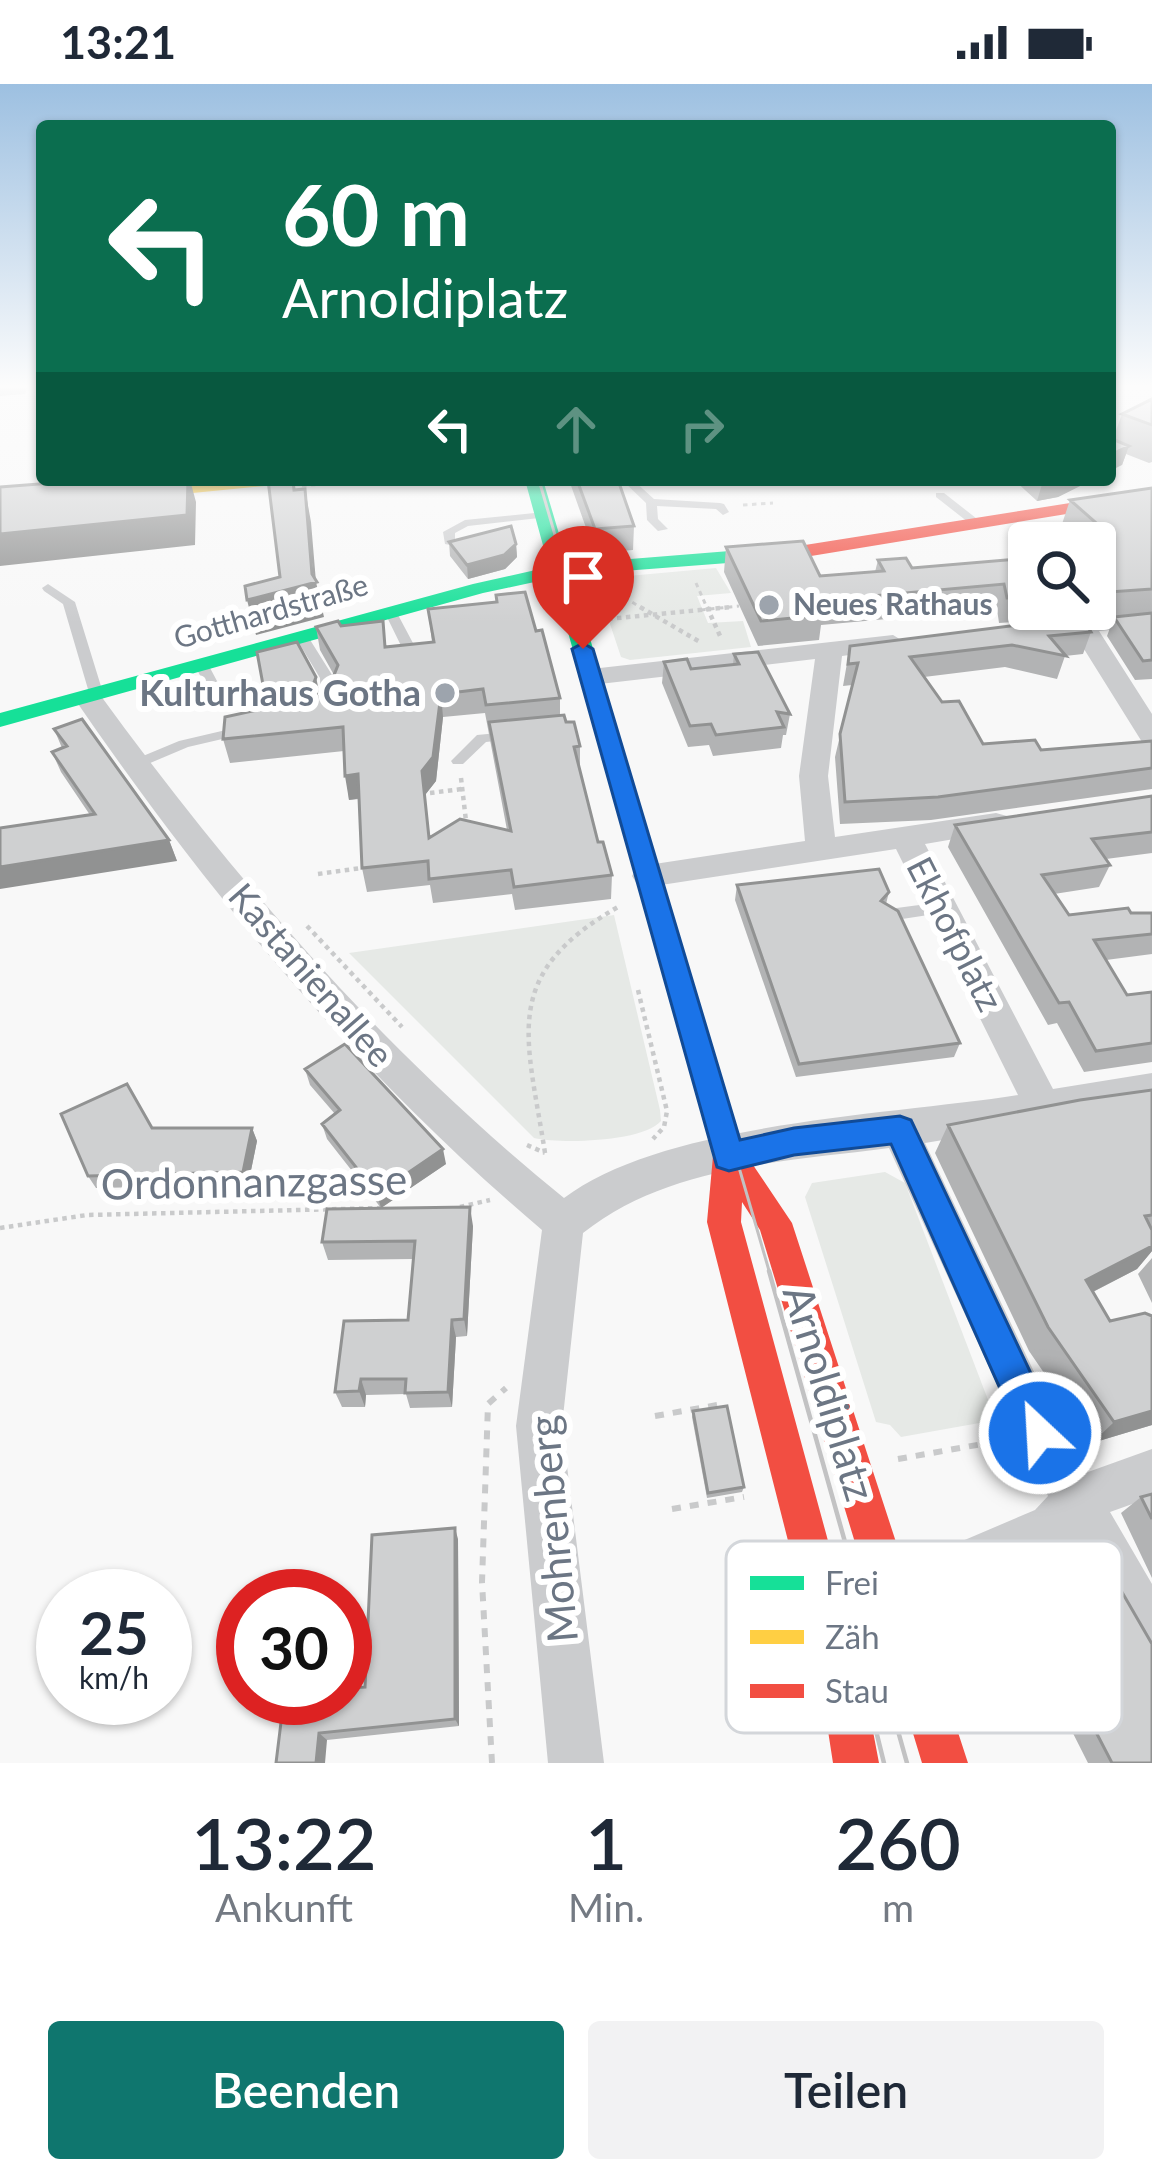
<!DOCTYPE html>
<html lang="de">
<head>
<meta charset="utf-8">
<style>
	:root { --surface:#fff; --page:#f2f2f3; --text:#1f2937; --muted:#747a83; --accent:#0f766e }
	body { margin:0; font-family:Lato,sans-serif; background:var(--page); color:var(--text); height:100vh; display:flex; flex-direction:column; font-size:45px; white-space:nowrap }
	* { box-sizing:border-box; margin:0 }
	p { font-size:39px; color:var(--muted) }
	.icon { flex:none; width:66px; height:66px; fill:none; stroke:currentColor; stroke-width:2; stroke-linecap:round; stroke-linejoin:round }
	.map { position:relative; height:1679px; overflow:hidden }
	.side { display:flex; flex-direction:column; background:var(--surface); flex:1 }
	.side>* { flex:none }
	.top-card { position:absolute; left:36px; top:36px; width:1080px; height:366px; border-radius:12px; box-shadow:0 3px 9px #0004; background:#0b6e4f; color:#fff; overflow:hidden }
	.buttons { position:absolute; left:1008px; top:438px; display:grid; gap:24px }
	.buttons a { display:grid; place-items:center; width:108px; height:108px; border-radius:12px; background:var(--surface); box-shadow:0 3px 9px #0004; font-size:60px }
	.speed { position:absolute; left:36px; top:1485px; display:flex; gap:24px; font-size:60px; font-weight:700; text-align:center }
	.speed>* { display:grid; place-content:center; width:156px; height:156px; border-radius:50%; background:var(--surface); box-shadow:0 3px 9px #0004; line-height:1 }
	.speed small { font-size:30px; font-weight:400 }
	.speed .limit { border:18px solid #d22; background:#fff; color:#111 }
	.pin { position:absolute; display:grid; place-items:center; width:102px; height:102px; color:#fff; margin:-123px -51px; border-radius:50% 50% 50% 0; rotate:-45deg; box-shadow:0 0 12px #0007 }
	.pin .icon { rotate:45deg }
	.me { position:absolute; width:132px; margin:-66px; rotate:335deg; stroke-linejoin:round; filter:drop-shadow(0 0 9px #0008) }
	.turn { display:flex; align-items:center; gap:42px; height:252px; padding:0 48px; font-size:54px }
	.turn .icon { width:156px; height:156px; stroke-width:2.5 }
	.turn b { display:block; font-size:84px; line-height:102px }
	.lanes { display:flex; align-items:center; height:114px; padding:0 48px; background:#0003; justify-content:center; gap:60px; direction:ltr }
	.lanes .off { opacity:.35 }
	.eta { display:flex; justify-content:space-evenly; align-items:center; height:204px; text-align:center }
	.eta b { font-size:72px; font-weight:600; line-height:84px }
	.action { display:flex; gap:24px; margin-top:auto; padding:24px 48px }
	.action a { flex:1; height:138px; border-radius:12px; background:var(--accent); color:#fff; font-size:48px; font-weight:600; line-height:138px; text-align:center }
	.action a+a { background:var(--page); color:var(--text) }
	.status { display:flex; justify-content:space-between; align-items:center; height:84px; padding:0 60px; background:var(--surface); direction:ltr }
	.status svg { height:33px; fill:currentColor }
	.map>svg:first-child { display:block }
</style>
</head>
<body>
<div class="status"><b>13:21</b><svg viewBox="0 0 49 12"><path d="M0 12V9h3v3zM5 12V6h3v6zM10 12V3h3v9zM15 12V0h3v12zM26 1h20v11H26zM47 4h2v5h-2z"/></svg></div>
<div class="map">
<svg width="1152" height="1679" viewBox="0 0 1152 1679">
	<rect width="100%" height="100%" fill="#f8f8f8"/>
	<path fill="#e6e9e6" d="M 716,484 L 731,509 L 697,512 L 708,539 L 743,537 L 751,563 L 630,576 L 621,573 L 595,495 Z
		M 614,831 L 660,1026 L 661,1037 C 643,1058 561,1060 534,1054 L 349,869 Z
		M 885,1088 L 905,1099 L 990,1321 L 985,1338 L 901,1353 L 890,1341 L 876,1338 L 805,1113 L 812,1099 Z"/>
	<g fill="none" stroke-linecap="round" stroke-linejoin="round">
		<path stroke="#c9cacb" stroke-width="3" stroke-dasharray="4.5 4.5" stroke-linecap="butt" d="M 882,396 L 886,403
			M 302,402 L 362,396
			M 743,421 L 773,419
			M 696,499 L 708,526
			M 617,509 L 645,526
			M 701,526 L 739,522"/>
		<path stroke="#c9cacb" stroke-width="4.5" stroke-dasharray="4.5 4.5" stroke-linecap="butt" d="M 640,523 L 700,558
			M 707,523 L 721,554
			M 608,535 L 731,523
			M 461,694 L 466,737
			M 430,709 L 462,705
			M 318,790 L 361,784
			M 307,842 L 402,943
			M 638,906 L 667,1027 L 664,1043 L 653,1055
			M 527,1061 L 545,1069
			M 545,1069 C 527,952 499,891 618,823
			M 460,1123 L 490,1116
			M 0,1144 L 87,1131 L 383,1124"/>
		<path stroke="#c9cacb" stroke-width="6" stroke-dasharray="9 9" stroke-linecap="butt" d="M 655,1332 L 723,1320
			M 898,1375 L 1005,1356
			M 672,1425 L 744,1413
			M 492,1679 L 482,1498 L 488,1320 L 506,1304"/>
		<path fill="#cbccce" fill-rule="evenodd" d="M 622,396 L 633,396 L 654,415 L 720,419 L 724,420 L 729,428 L 723,431 L 716,425 L 657,422 L 658,435 L 668,445 L 658,447 L 647,436 L 646,419 Z
			M 936,409 L 944,409 L 981,438 L 981,442 L 973,442 L 936,413 Z
			M 544,428 L 550,431 L 548,433 L 468,442 L 455,449 L 455,462 L 445,460 L 443,448 L 465,436 Z
			M 48,500 L 75,518 L 104,612 L 102,615 L 92,615 L 90,612 L 63,520 L 44,507 L 42,504 Z
			M 391,525 L 397,529 L 422,576 L 420,579 L 415,580 L 408,576 L 385,529 Z
			M 302,550 L 307,551 L 334,594 L 333,624 L 328,625 L 321,621 L 320,594 L 296,554 Z
			M 202,578 L 209,582 L 225,612 L 223,615 L 213,615 L 211,612 L 195,582 Z
			M 243,642 L 248,643 L 248,649 L 188,663 L 136,685 L 129,680 L 131,677 L 179,657 Z
			M 508,648 L 513,649 L 513,655 L 486,658 L 463,680 L 453,680 L 451,677 L 477,651 Z
			M 942,818 L 948,820 L 950,824 L 948,828 L 889,837 L 881,831 L 889,825 Z"/>
		<path fill="#cbccce" fill-rule="evenodd" d="M 1152,528 L 1152,542 L 1099,547 L 1152,630 L 1152,661 L 1142,658 L 1074,549 L 1040,552 L 1027,544 L 1040,536 Z
			M 893,551 L 906,559 L 902,564 L 842,572 L 828,692 L 835,753 L 996,729 L 1007,732 L 1011,739 L 1007,746 L 925,760 L 1053,1005 L 1152,989 L 1152,1021 L 925,1059 L 1056,1334 L 1088,1388 L 1152,1365 L 1152,1413 L 1110,1428 L 1152,1500 L 1152,1576 L 1134,1568 L 1073,1457 L 924,1524 L 906,1517 L 899,1499 L 906,1481 L 1035,1426 L 1048,1412 L 889,1064 C 785,1078 668,1081 583,1149 L 562,1342 L 604,1679 L 548,1679 L 516,1342 L 542,1146 C 360,992 209,811 74,614 L 88,606 L 98,608 C 234,795 384,968 564,1114 C 664,1038 892,1031 1018,1011 L 896,765 L 648,803 L 637,800 L 632,792 L 637,784 L 648,781 L 805,757 L 799,692 L 815,575 L 591,601 L 578,593 L 591,585 Z"/>
		<path fill="#16e098" fill-rule="evenodd" d="M 525,396 L 543,396 L 568,480 L 805,461 L 814,467 L 805,473 L 571,491 L 743,1066 L 756,1088 L 751,1098 L 740,1102 L 729,1098 L 713,1072 L 553,494 L 483,509 L 0,643 L 0,629 L 473,500 L 549,483 Z"/>
		<path fill="#ffcf43" fill-rule="evenodd" d="M 221,396 L 284,396 L 275,401 L 0,428 L 0,418 Z"/>
		<path fill="#f24e42" fill-rule="evenodd" d="M 1152,406 L 1152,416 L 805,473 L 796,467 L 805,461 Z
			M 729,1058 L 740,1062 L 745,1075 L 751,1078 L 792,1139 L 968,1679 L 922,1679 L 760,1146 L 742,1118 L 741,1138 L 857,1563 L 879,1679 L 833,1679 L 815,1563 L 707,1138 L 713,1072 L 718,1062 Z"/>
		<path stroke="#c2c2c3" stroke-width="3" d="M 539,396 L 770,1190"/>
		<path stroke="#c2c2c3" stroke-width="4.5" d="M 769,1187 L 907,1679
			M 834,1476 L 884,1679"/>
	</g>
	<path fill="#b2b3b4" fill-rule="evenodd" d="M 0,304 L 27,304 L 25,310 L 0,312 Z
		M 1152,315 L 1152,378 L 1149,379 L 1126,370 L 1122,381 L 1113,355 L 1122,330 Z
		M 569,396 L 618,396 L 634,442 L 633,466 L 595,469 Z
		M 1014,396 L 1092,396 L 1058,413 L 1037,417 Z
		M 1152,404 L 1152,595 L 1135,596 L 1107,552 L 1114,533 L 1139,530 L 1083,534 L 1091,548 L 1083,570 L 1065,572 L 1057,595 L 1005,583 L 924,593 L 942,618 L 983,660 L 1041,666 L 1152,657 L 1152,705 L 931,736 L 840,740 L 835,673 L 852,601 L 843,602 L 850,562 L 1064,535 L 999,539 L 997,525 L 821,541 L 819,556 L 758,562 L 724,488 L 726,463 L 820,492 L 875,488 L 878,476 L 912,484 L 1029,474 L 1029,525 L 1095,525 L 1095,459 L 1083,459 L 1062,440 L 1070,416 Z
		M 449,458 L 516,460 L 517,473 L 505,485 L 468,495 L 450,472 Z
		M 496,511 L 536,547 L 560,614 L 560,631 L 580,662 L 580,686 L 598,758 L 612,791 L 611,815 L 515,826 L 512,810 L 433,819 L 430,801 L 367,808 L 362,784 L 359,715 L 349,716 L 344,667 L 230,679 L 223,655 L 267,624 L 319,607 L 317,613 L 326,611 L 334,591 L 320,566 L 316,543 L 341,542 L 387,562 L 432,558 L 428,525 L 496,518 ZM 485,629 L 507,746 L 430,754 L 425,711 L 436,697 L 443,633 Z
		M 734,570 L 790,630 L 786,651 L 783,651 L 781,664 L 713,672 L 709,661 L 688,663 L 662,599 L 664,578 L 691,585 L 733,580 Z
		M 54,645 L 169,756 L 177,777 L 90,731 L 61,688 L 52,668 L 62,664 Z
		M 1152,712 L 1152,769 L 1106,775 L 1110,781 L 1099,803 L 1054,810 L 1069,831 L 1152,829 L 1152,870 L 1106,876 L 1127,911 L 1152,908 L 1152,978 L 1084,988 L 1057,939 L 1048,941 L 948,763 L 955,741 Z
		M 737,801 L 889,808 L 886,820 L 960,959 L 954,973 L 796,993 L 735,816 Z
		M 305,985 L 446,1080 L 381,1124 L 327,1055 L 322,1040 L 335,1030 L 310,1001 Z
		M 1152,1006 L 1152,1167 L 1137,1185 L 1093,1208 L 1110,1237 L 1152,1232 L 1152,1341 L 1092,1359 L 1029,1267 L 935,1069 L 948,1041 Z
		M 152,1044 L 252,1044 L 257,1057 L 248,1101 L 96,1104 L 88,1092 Z
		M 473,1142 L 467,1252 L 456,1253 L 452,1323 L 410,1324 L 406,1310 L 366,1311 L 365,1323 L 342,1323 L 335,1308 L 408,1236 L 413,1175 L 328,1176 L 322,1158 Z
		M 1152,1174 L 1152,1219 L 1138,1190 Z
		M 693,1327 L 744,1403 L 742,1408 L 707,1414 L 692,1333 Z
		M 1152,1410 L 1152,1494 L 1121,1429 L 1141,1413 Z
		M 458,1455 L 459,1642 L 327,1656 L 276,1679 L 365,1603 Z
		M 1013,1488 L 1150,1560 L 1152,1679 L 1088,1679 L 998,1501 Z"/>
	<path fill="#919292" d="M 1129,362 L 1122,381 L 1110,387 L 1110,371 Z
		M 188,396 L 190,396 L 196,418 L 195,461 L 0,482 L 0,450 Z
		M 1049,396 L 1092,396 L 1058,413 L 1037,417 L 1043,397 Z
		M 305,405 L 311,438 L 316,498 L 324,533 L 256,551 L 247,516 L 314,499 Z
		M 516,460 L 517,473 L 505,485 L 468,495 L 467,481 Z
		M 316,593 L 319,607 L 313,623 L 269,632 L 266,617 Z
		M 441,610 L 443,633 L 436,697 L 425,711 L 422,687 Z
		M 358,690 L 362,714 L 349,716 L 345,692 Z
		M 169,756 L 177,777 L 0,805 L 0,783 Z
		M 252,1044 L 257,1057 L 248,1101 L 243,1088 Z
		M 443,1065 L 446,1080 L 381,1124 L 377,1110 Z
		M 470,1123 L 473,1142 L 467,1252 L 464,1235 Z
		M 1152,1162 L 1152,1167 L 1137,1185 L 1067,1221 L 1086,1196 Z
		M 452,1236 L 456,1253 L 452,1323 L 448,1308 Z
		M 361,1295 L 366,1311 L 365,1323 L 359,1307 Z
		M 1152,1327 L 1152,1341 L 1092,1359 L 1114,1338 Z
		M 455,1444 L 458,1455 L 459,1642 L 455,1635 Z
		M 319,1649 L 327,1656 L 325,1679 L 316,1679 Z"/>
	<path fill="#cfd0d1" stroke="#919292" stroke-width="3" d="M 1152,315 L 1152,341 L 1122,330 Z
		M 1110,354 L 1129,362 L 1110,371 Z
		M 91,396 L 188,396 L 187,431 L 0,450 L 0,403 Z
		M 268,396 L 293,396 L 294,406 L 305,405 L 312,490 L 317,498 L 247,516 L 245,502 L 280,493 Z
		M 577,396 L 618,396 L 634,442 L 595,445 Z
		M 1152,404 L 1152,505 L 1095,509 L 1095,468 L 1110,467 L 1098,452 L 1110,451 L 1070,416 Z
		M 511,442 L 516,460 L 504,471 L 467,481 L 449,458 Z
		M 803,457 L 820,492 L 884,487 L 878,476 L 906,474 L 912,484 L 1029,474 L 1029,513 L 1007,514 L 1004,500 L 816,517 L 823,531 L 761,537 L 726,463 Z
		M 525,508 L 536,547 L 542,546 L 560,614 L 486,621 L 483,605 L 441,610 L 433,673 L 422,687 L 429,754 L 460,735 L 511,747 L 489,638 L 564,631 L 566,638 L 574,638 L 580,662 L 574,663 L 598,758 L 603,758 L 612,791 L 514,803 L 511,786 L 429,795 L 428,777 L 362,784 L 358,690 L 345,692 L 343,643 L 223,655 L 225,633 L 326,611 L 338,581 L 316,543 L 338,537 L 341,542 L 383,537 L 385,563 L 434,558 L 428,525 L 497,518 L 496,511 Z
		M 1152,529 L 1152,576 L 1143,577 L 1114,533 Z
		M 1082,533 L 1091,548 L 1049,552 L 1066,572 L 1012,561 L 910,573 L 942,618 L 959,617 L 983,660 L 1035,656 L 1041,666 L 1152,657 L 1152,684 L 938,713 L 845,718 L 840,650 L 858,579 L 848,580 L 850,562 Z
		M 297,558 L 316,593 L 310,609 L 266,617 L 257,568 Z
		M 758,568 L 790,630 L 777,628 L 784,643 L 716,651 L 711,640 L 690,642 L 664,578 L 687,575 L 691,585 L 739,580 L 734,570 Z
		M 82,635 L 169,756 L 0,783 L 0,744 L 95,730 L 52,668 L 67,662 L 54,645 Z
		M 1152,712 L 1152,748 L 1092,755 L 1110,781 L 1042,791 L 1069,831 L 1128,824 L 1131,829 L 1152,829 L 1152,850 L 1094,856 L 1127,911 L 1152,908 L 1152,959 L 1096,967 L 1069,918 L 1059,919 L 955,741 Z
		M 879,785 L 889,808 L 881,817 L 898,827 L 960,959 L 799,980 L 737,801 Z
		M 345,960 L 443,1065 L 377,1110 L 322,1040 L 340,1026 L 305,985 Z
		M 127,1000 L 152,1044 L 252,1044 L 243,1088 L 88,1092 L 61,1030 Z
		M 1152,1006 L 1152,1131 L 1145,1132 L 1152,1146 L 1152,1162 L 1086,1196 L 1110,1237 L 1145,1229 L 1152,1232 L 1152,1327 L 1114,1338 L 1048,1243 L 948,1041 L 1080,1016 Z
		M 470,1123 L 464,1235 L 452,1236 L 448,1308 L 405,1309 L 406,1295 L 361,1295 L 359,1307 L 335,1308 L 344,1237 L 408,1236 L 415,1157 L 322,1158 L 327,1125 Z
		M 727,1322 L 744,1403 L 708,1409 L 693,1327 Z
		M 1152,1410 L 1152,1435 L 1141,1413 Z
		M 455,1444 L 455,1635 L 319,1649 L 316,1679 L 276,1679 L 284,1614 L 345,1614 L 345,1604 L 365,1603 L 372,1451 Z
		M 1093,1458 L 1152,1560 L 1152,1679 L 1112,1679 L 1013,1488 Z"/>
	<linearGradient id="sky" x2="0" y2="1"><stop stop-color="#9dc0e1"/><stop offset="0.56" stop-color="#fcfcfc"/><stop offset="1" stop-color="#fcfcfc" stop-opacity="0"/></linearGradient>
	<rect width="1152" height="539" fill="url(#sky)"/>
	<path fill="#1a73e8" stroke="#114b97" stroke-width="3" d="M 583,559 L 593,565 L 740,1056 L 794,1044 L 900,1032 L 911,1036 L 1053,1336 L 1059,1349 L 1053,1363 L 1040,1369 L 1026,1363 L 891,1060 L 794,1071 L 729,1087 L 717,1083 L 572,565 Z"/>
	<g fill="#9da4ad" stroke="#fff" stroke-width="4.5">
		<circle cx="769" cy="521" r="12"/>
		<circle cx="445" cy="609" r="12"/>
	</g>
	<g text-anchor="middle" stroke-width="12" stroke-linejoin="round" paint-order="stroke">
		<g font-size="30" font-weight="bold" fill="#6c7684" stroke="#fff" text-anchor="start">
			<text x="793" y="531">Neues Rathaus</text>
		</g>
		<g font-size="30" fill="#6c7684" stroke="#fff">
			<text transform="translate(271 528) rotate(-16)" y="10">Gotthardstraße</text>
		</g>
		<g font-size="36" font-weight="bold" fill="#6c7684" stroke="#fff" text-anchor="end">
			<text x="421" y="622">Kulturhaus Gotha</text>
		</g>
		<g font-size="36" fill="#6c7684" stroke="#fff">
			<text transform="translate(955 850) rotate(63)" y="13">Ekhofplatz</text>
			<text transform="translate(311 891) rotate(49)" y="13">Kastanienallee</text>
		</g>
		<g font-size="42" fill="#6c7684" stroke="#fff">
			<text transform="translate(254 1098) rotate(-1)" y="15">Ordonnanzgasse</text>
			<text transform="translate(829 1309) rotate(73)" y="15">Arnoldiplatz</text>
			<text transform="translate(553 1445) rotate(-95)" y="15">Mohrenberg</text>
		</g>
	</g>
	<rect x="726" y="1457" width="396" height="192" rx="18" fill="#fff" stroke="#d3d6da" stroke-width="3"/>
	<rect x="750" y="1492" width="54" height="14" fill="#16e098"/>
	<rect x="750" y="1546" width="54" height="14" fill="#ffcf43"/>
	<rect x="750" y="1600" width="54" height="14" fill="#f24e42"/>
	<g font-size="33" fill="#6c7684">
		<text x="825" y="1511">Frei</text>
		<text x="825" y="1565">Zäh</text>
		<text x="825" y="1619">Stau</text>
	</g>
</svg>
<div class="buttons">
<a><svg class="icon" aria-label="search" viewBox="0 0 24 24"><circle cx="10" cy="10" r="6"/><path d="M15 15l6 6"/></svg></a>
</div>
<div class="speed"><div>25<small>km/h</small></div><div class="limit">30</div></div>
<div class="pin" style="left:583px;top:565px;background:#d93025"><svg class="icon" aria-label="arrive" viewBox="0 0 24 24"><path d="M6 21V4h12l-3 4 3 4H6"/></svg></div>
<svg class="me" style="left:1040px;top:1349px" viewBox="-20 -20 40 40"><circle r="17" fill="#1a73e8" stroke="#fff" stroke-width="3"/><path d="M0-11L8 9 0 5-8 9z" fill="#fff"/></svg>
<div class="top-card">
<div class="turn"><svg class="icon" aria-label="left" viewBox="0 0 24 24"><path d="M17 20v-9H6M10 6l-5 5 5 5"/></svg><div><b>60 m</b>Arnoldiplatz</div></div>
<div class="lanes"><svg class="icon" aria-label="left" viewBox="0 0 24 24"><path d="M17 20v-9H6M10 6l-5 5 5 5"/></svg><svg class="icon off" aria-label="ahead" viewBox="0 0 24 24"><path d="M12 20V5M6 11l6-6 6 6"/></svg><svg class="icon off" aria-label="right" viewBox="0 0 24 24"><path d="M7 20v-9h11M14 6l5 5-5 5"/></svg></div>
</div>
</div>
<section class="side">
<div class="eta">
<div><b>13:22</b><p>Ankunft</p></div>
<div><b>1</b><p>Min.</p></div>
<div><b>260</b><p>m</p></div>
</div>
<div class="action"><a>Beenden</a><a>Teilen</a></div>
</section>
</body>
</html>
